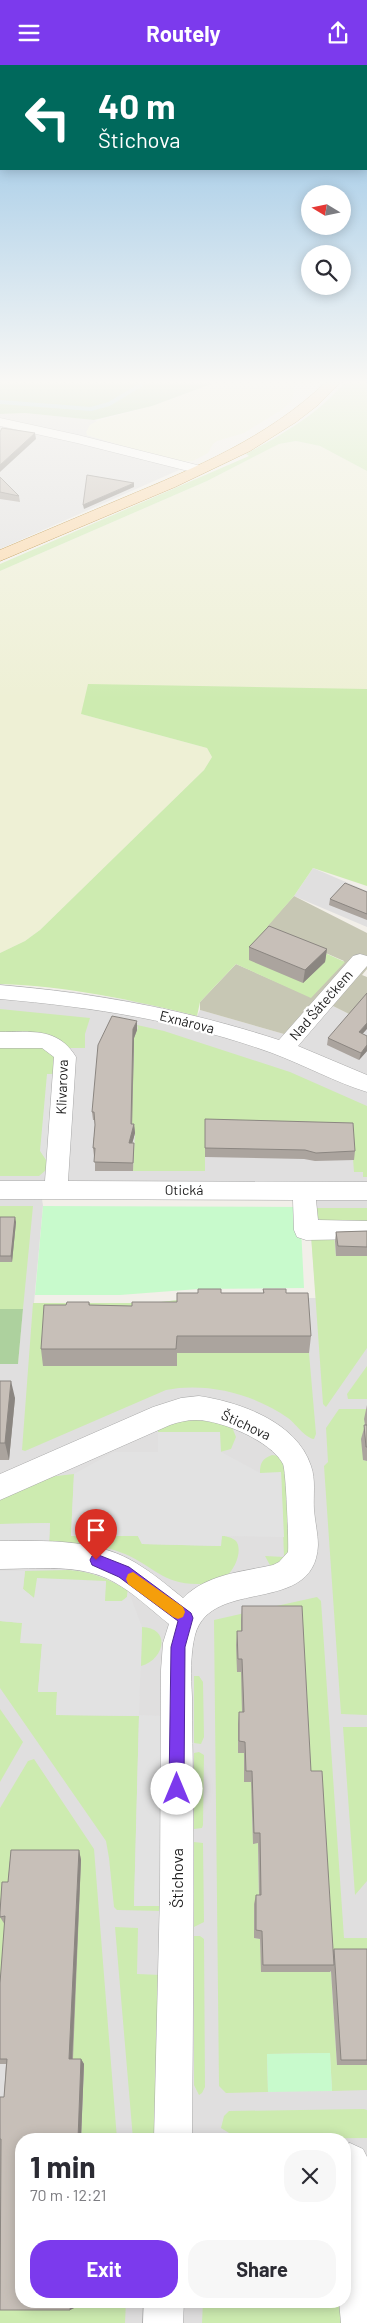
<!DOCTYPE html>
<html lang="en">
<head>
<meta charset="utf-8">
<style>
	:root { --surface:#fff; --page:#f7f7f7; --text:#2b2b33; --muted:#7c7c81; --accent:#7c3aed }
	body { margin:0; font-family:Barlow,sans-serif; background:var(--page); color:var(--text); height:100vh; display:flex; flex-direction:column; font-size:19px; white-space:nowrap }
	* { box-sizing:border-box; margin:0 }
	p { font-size:16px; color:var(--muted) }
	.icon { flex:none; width:28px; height:28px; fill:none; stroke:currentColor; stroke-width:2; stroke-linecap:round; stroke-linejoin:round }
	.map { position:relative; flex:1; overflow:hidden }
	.drawer { position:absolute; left:15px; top:2068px; width:336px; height:175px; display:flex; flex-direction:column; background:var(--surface); border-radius:20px; box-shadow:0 2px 12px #0003 }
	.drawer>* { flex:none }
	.banner { position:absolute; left:0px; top:0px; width:368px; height:105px; box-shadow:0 2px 12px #0003; background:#00695c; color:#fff; overflow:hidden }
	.needle { width:32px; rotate:280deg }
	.controls { position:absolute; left:301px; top:120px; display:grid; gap:10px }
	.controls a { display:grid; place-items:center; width:50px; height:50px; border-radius:50%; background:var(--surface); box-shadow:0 2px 12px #0003; font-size:25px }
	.pin { position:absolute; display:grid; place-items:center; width:42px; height:42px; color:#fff; margin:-51px -21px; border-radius:50% 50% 50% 0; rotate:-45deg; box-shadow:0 0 5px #0007 }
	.pin .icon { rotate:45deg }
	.me { position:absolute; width:55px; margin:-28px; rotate:0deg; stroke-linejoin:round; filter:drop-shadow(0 0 4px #0008) }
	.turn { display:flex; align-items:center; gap:18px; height:105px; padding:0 15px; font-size:22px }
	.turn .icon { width:65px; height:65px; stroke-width:2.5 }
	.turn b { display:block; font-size:35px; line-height:42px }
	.round { display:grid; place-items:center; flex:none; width:52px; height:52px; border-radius:20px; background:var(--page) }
	.overview { display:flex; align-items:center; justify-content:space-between; height:85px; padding:0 15px }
	h1 { font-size:30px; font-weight:700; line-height:38px }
	.primary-button { display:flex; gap:10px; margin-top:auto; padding:10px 15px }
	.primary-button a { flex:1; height:58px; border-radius:20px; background:var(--accent); color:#fff; font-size:20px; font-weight:700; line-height:58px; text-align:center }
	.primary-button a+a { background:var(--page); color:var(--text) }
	header { display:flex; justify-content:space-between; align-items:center; height:65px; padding:0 15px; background:var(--accent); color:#fff; font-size:22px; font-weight:700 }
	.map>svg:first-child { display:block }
</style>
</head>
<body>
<header><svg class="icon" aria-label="menu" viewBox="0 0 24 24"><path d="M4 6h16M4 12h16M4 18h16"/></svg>Routely<svg class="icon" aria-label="share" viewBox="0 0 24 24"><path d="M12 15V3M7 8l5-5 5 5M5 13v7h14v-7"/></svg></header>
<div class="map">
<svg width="367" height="2258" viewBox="0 0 367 2258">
	<rect width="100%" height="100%" fill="#f2efe9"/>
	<path fill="#e0dfdf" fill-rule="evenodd" d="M 25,348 L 94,355 L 97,356 L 90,360 L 87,370 L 175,397 L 179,405 L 0,484 L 0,349 Z
		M 313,803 L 367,826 L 367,862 L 294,831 Z
		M 0,919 L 76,927 L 145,938 L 197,951 L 200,945 L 298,973 L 333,941 L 367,958 L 367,2258 L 0,2258 L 0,1299 L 18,1298 L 23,1244 L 0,1244 ZM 42,1134 L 313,1135 L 311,1170 L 316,1233 L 194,1233 L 153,1238 L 34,1238 L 43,1141 ZM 21,2074 L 345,2074 L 345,2236 L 21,2236 Z"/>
	<path fill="#c7c7b4" d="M 294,831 L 367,868 L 367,904 L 362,910 L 367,912 L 367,958 L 333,941 L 298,973 L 200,945 L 200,937 L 236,899 L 311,932 L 344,896 L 266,862 Z"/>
	<path fill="#eef0d5" d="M 214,318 L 298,318 L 295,322 L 292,336 L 283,344 L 244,368 L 217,376 L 213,379 L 208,388 L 193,396 L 175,397 L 87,370 L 86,367 L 90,360 L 97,356 L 152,341 Z
		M 296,376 L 320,381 L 367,406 L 367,624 L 317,624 L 81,649 L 207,683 L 212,692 L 204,705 L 40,865 L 25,876 L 0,888 L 0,506 L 207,416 L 279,379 Z"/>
	<path fill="#cdebb0" d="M 344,318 L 367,318 L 367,406 L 320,381 L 296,376 L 279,379 L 207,416 L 0,506 L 0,499 L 249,391 L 246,389 C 281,370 317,350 344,318 Z
		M 88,619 L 367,624 L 367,821 L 313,803 L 294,831 L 267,862 L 345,897 L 311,933 L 236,899 L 200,937 L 197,951 C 133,935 66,921 0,919 L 0,888 L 25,876 L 40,865 L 204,705 L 212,692 L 207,683 L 81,649 Z
		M 0,944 L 90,953 L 85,969 L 85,983 L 68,983 L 0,970 Z
		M 137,960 L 164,966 L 290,1007 L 367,1041 L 367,1112 L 363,1112 L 363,1107 L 354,1107 L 351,1067 L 205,1063 L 205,1106 L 133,1106 L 135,1068 L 131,1068 L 134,983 L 129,983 L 138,963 Z
		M 0,981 L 40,981 L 55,987 L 56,1009 L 47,1010 L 48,1098 L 46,1105 L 39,1111 L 0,1111 Z
		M 0,1141 L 33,1141 L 23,1244 L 0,1244 Z
		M 313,1143 L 367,1143 L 367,1158 L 322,1156 L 315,1151 Z
		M 311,1170 L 334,1170 L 336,1191 L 367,1191 L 367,1283 L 326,1342 L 323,1339 Z
		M 194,1233 L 44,1301 L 176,1301 L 177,1288 L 309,1288 L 316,1369 L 314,1374 C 305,1373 295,1358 288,1353 C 254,1329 207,1317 166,1325 L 25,1386 L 22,1385 L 33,1238 L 153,1238 Z
		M 367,1301 L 367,1334 L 348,1334 L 347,1329 Z
		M 339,1344 L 367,1344 C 363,1360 365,1378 363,1395 L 367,1396 L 367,1650 L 341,1649 L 324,1401 L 328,1397 L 326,1363 Z
		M 201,1352 L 232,1362 L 236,1372 L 231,1384 L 220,1387 L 220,1367 L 158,1367 L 158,1360 Z
		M 272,1390 L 280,1391 L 288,1399 L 290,1492 L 271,1502 L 265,1491 L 284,1492 L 281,1408 L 260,1408 C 260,1398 262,1394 272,1390 Z
		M 74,1409 L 71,1471 L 138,1471 L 142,1479 L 220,1481 L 222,1470 C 226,1472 232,1472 236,1476 C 243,1485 235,1505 226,1511 C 219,1516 206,1520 197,1519 C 163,1519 153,1501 125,1489 C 100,1478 75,1480 49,1479 L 50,1458 L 0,1459 L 0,1432 L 48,1412 Z
		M 68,1505 C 90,1506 108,1514 128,1525 L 127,1532 L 122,1536 L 104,1536 L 106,1516 L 34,1533 L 23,1524 L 25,1506 Z
		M 317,1532 L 321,1536 L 344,1873 L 367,1873 L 367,1892 L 330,1892 L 308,1717 L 241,1580 L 237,1607 L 242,1607 L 243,1659 L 238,1660 L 238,1688 L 244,1688 L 256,1717 L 252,1747 L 253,1778 L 258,1778 L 259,1839 L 254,1840 L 254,1873 L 260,1874 L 262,1907 L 331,1907 L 337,2000 L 367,2000 L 367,2025 L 332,2026 L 330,1988 L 267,1989 L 268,2027 L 226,2028 L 219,2021 L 214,1555 Z
		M 0,1556 L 22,1558 L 42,1579 L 38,1627 L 57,1627 L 56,1650 L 139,1651 L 134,1841 L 162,1841 L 162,1846 L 117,1845 L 114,1842 L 109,1793 L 106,1776 L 0,1623 Z
		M 142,1562 C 172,1563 164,1595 141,1601 Z
		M 194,1611 L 199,1611 L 203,1617 L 204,1672 L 201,1679 L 194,1678 Z
		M 0,1644 L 23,1677 L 0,1717 Z
		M 343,1662 L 367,1662 L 367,1816 L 355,1830 Z
		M 199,1687 L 204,1690 L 203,1760 L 202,1763 L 194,1764 L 194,1688 Z
		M 34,1694 L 94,1784 L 117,2074 L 81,2074 L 84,2000 L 72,1999 L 5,1860 L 0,1925 L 0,1743 L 28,1696 Z
		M 194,1777 L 203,1778 L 204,1857 L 194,1862 Z
		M 115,1862 L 138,1863 L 137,1909 L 161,1910 L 157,2074 L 133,2074 Z
		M 194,1871 L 200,1871 L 204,1874 L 205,2022 L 202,2028 L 199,2030 L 194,2020 Z
		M 364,2044 L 367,2045 L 367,2073 L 244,2074 L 234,2071 L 221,2063 L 224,2051 L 229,2046 Z
		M 74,2236 L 126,2236 L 125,2258 L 0,2258 L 0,2243 L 73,2243 Z
		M 203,2236 L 345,2236 L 351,2258 L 202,2258 Z"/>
	<path fill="#add19e" d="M 0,318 L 214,318 L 152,341 L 94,355 L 25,348 L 0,349 Z
		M 0,1244 L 23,1244 L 18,1299 L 0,1299 Z"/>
	<path fill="#c8facc" d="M 43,1141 L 300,1142 L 304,1223 L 198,1224 L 120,1230 L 35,1230 Z
		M 330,1988 L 332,2026 L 268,2027 L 267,1989 Z"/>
	<path fill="#e2e2e2" d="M 47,1009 L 56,1009 L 48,1098 L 40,1086 Z
		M 158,1367 L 220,1367 L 221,1387 L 260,1408 L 281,1407 L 284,1472 L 222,1471 L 221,1481 L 142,1479 L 138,1471 L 71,1471 L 74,1409 L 114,1387 L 158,1387 Z
		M 50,1458 L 49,1479 L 0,1479 L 0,1459 Z
		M 0,1506 L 25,1506 L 23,1524 L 34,1533 L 37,1513 L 106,1516 L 105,1536 L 122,1536 L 127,1532 L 128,1525 L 142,1562 L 139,1650 L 165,1651 L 162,1841 L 134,1841 L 139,1651 L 56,1650 L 57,1627 L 38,1627 L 42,1579 L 20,1578 L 22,1558 L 0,1556 Z"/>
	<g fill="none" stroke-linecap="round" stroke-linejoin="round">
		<path stroke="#aad3df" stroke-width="4" d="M 0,337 L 91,344 L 109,339 L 144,318"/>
		<defs>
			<path id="minor" d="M 0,353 L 78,370 L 205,402 L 207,405 L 200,409 L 77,378 L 0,361 Z
				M 360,889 L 367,891 L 367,901 L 298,981 L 367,1010 L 367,1027 C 335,1017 304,1000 272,988 C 184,956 92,942 0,934 L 0,920 C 96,928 187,945 279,975 L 353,891 Z
				M 0,967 C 31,967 58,962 76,992 L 68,1116 L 367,1117 L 367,1135 L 316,1135 L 318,1155 L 367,1156 L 367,1174 L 306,1175 L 297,1172 L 294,1165 L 293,1135 L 0,1134 L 0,1116 L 45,1116 L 54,992 L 42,983 L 0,983 Z
				M 199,1331 C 240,1337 297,1357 311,1401 C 316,1415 313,1430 314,1445 C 315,1457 318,1469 318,1480 C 315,1552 211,1511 195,1570 C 190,1589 191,1612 192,1632 C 192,1663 193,1694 193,1726 C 194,1842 193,1958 192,2074 L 154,2074 L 160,1828 L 161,1605 L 163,1578 L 169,1559 C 151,1545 134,1528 114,1517 C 81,1498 36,1504 0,1504 L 0,1476 C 46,1476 95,1473 136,1498 C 153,1508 168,1521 183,1533 C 207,1509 241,1507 273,1500 L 279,1497 L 288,1487 C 289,1478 286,1405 283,1399 C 271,1376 221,1355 196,1355 C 187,1355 178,1357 170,1360 L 0,1435 L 0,1409 L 153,1342 L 181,1333 Z
				M 350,2078 L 363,2084 L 367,2092 L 367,2258 L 341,2258 L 339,2236 L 345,2236 L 345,2080 Z
				M 144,2236 L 184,2236 L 183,2258 L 143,2258 Z"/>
			<path id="major" d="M 325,318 L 340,318 L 318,340 L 296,357 L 250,386 L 175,422 L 0,496 L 0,485 C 41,468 82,450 123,433 C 195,403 267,373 325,318 Z"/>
		</defs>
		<use href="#minor" stroke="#a9a9a9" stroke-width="1"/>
		<use href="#major" stroke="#a06b00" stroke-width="1"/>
		<use href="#minor" fill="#fff" fill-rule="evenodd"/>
		<use href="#major" fill="#fcd6a4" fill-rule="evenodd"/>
	</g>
	<path fill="#aba49e" d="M 0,412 L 19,431 L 20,437 L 0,434 Z
		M 367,827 L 367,855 L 329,840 L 330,834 Z
		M 249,882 L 327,884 L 325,897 L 303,918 L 249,895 Z
		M 137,956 L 137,965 L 134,973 L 132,1059 L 134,1059 L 135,1068 L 132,1078 L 134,1078 L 133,1106 L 95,1106 L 95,1091 L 94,1091 L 93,1083 L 95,1060 L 95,1055 L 93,1055 L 92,1047 Z
		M 363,969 L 367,971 L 367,986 L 359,995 L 327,980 L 328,973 Z
		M 205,1054 L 355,1086 L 354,1095 L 315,1096 L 304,1094 L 205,1092 Z
		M 0,1152 L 16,1157 L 12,1197 L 0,1197 Z
		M 367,1166 L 367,1191 L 336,1191 L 335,1176 L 336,1167 Z
		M 263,1224 L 286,1228 L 311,1271 L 309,1288 L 177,1288 L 177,1301 L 43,1301 L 41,1284 L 66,1240 L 89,1237 L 90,1240 L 132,1241 L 177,1237 L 221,1228 L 263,1228 Z
		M 0,1316 L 15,1333 L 9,1395 L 0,1395 Z
		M 367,1340 L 367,1396 L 363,1395 L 361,1374 L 365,1360 L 364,1354 Z
		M 242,1541 L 311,1706 L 333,1886 L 334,1884 L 367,1884 L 367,2000 L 337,2000 L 331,1906 L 330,1907 L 261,1907 L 260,1874 L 254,1873 L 254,1839 L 256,1830 L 259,1830 L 258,1778 L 253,1779 L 251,1717 L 244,1717 L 244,1688 L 238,1688 L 238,1659 L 239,1647 L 242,1647 L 241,1607 L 237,1607 L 236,1580 L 237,1566 L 241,1566 L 241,1555 Z
		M 11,1785 L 79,1785 L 81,1795 L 73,1994 L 81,1994 L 84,1999 L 81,2074 L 21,2074 L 21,2236 L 74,2236 L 74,2243 L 70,2245 L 0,2245 L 0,2032 L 4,2032 L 6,1999 L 0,1999 L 0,1918 L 5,1860 L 0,1852 L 0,1847 L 2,1817 L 8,1817 Z"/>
	<path fill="#8b8681" d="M 35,368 L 36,374 L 0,407 L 0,400 Z
		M 134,418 L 134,422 L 84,444 L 83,440 Z
		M 327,884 L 325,897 L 303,918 L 305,905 Z
		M 137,956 L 137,965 L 134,973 L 132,1068 L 133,964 Z
		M 367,958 L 367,964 L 358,974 L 359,967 Z
		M 367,980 L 367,986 L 359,995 L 361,988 Z
		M 134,1059 L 135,1068 L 130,1087 L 129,1078 Z
		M 15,1152 L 16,1157 L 12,1197 L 11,1191 Z
		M 11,1316 L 15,1333 L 9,1395 L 5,1378 Z
		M 79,1785 L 81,1795 L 72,1999 L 69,1994 Z
		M 81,1994 L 84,1999 L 81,2074 L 78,2074 Z
		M 71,2236 L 74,2236 L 74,2243 L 70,2245 Z"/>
	<path fill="#c7bfb8" stroke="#8b8681" d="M 2,363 L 35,368 L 0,400 L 0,367 Z
		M 87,410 L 134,418 L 83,440 Z
		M 0,412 L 19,431 L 0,427 Z
		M 345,818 L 367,827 L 367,849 L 330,834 Z
		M 269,861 L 327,884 L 305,905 L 249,882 Z
		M 367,928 L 367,958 L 359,967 L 367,971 L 367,980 L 361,988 L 328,973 Z
		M 112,951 L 137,956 L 133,964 L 131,1059 L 134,1059 L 129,1078 L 134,1078 L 133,1098 L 94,1097 L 95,1083 L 93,1083 L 95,1060 L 94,1047 L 92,1047 L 98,980 Z
		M 205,1054 L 353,1058 L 355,1086 L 316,1088 L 305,1085 L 205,1083 Z
		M 0,1152 L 15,1152 L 11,1191 L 0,1191 Z
		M 367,1166 L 367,1182 L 338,1181 L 336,1167 Z
		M 198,1224 L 221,1224 L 221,1228 L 264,1228 L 263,1224 L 286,1224 L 286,1228 L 308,1228 L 311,1271 L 177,1271 L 176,1284 L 41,1284 L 44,1240 L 66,1240 L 67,1237 L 89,1237 L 89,1240 L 132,1241 L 132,1237 L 177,1237 L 177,1228 L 198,1228 Z
		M 0,1316 L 11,1316 L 5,1378 L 0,1378 Z
		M 364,1360 L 367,1360 L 367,1382 L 366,1382 Z
		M 242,1541 L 302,1541 L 311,1706 L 322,1706 L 334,1900 L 263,1900 L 262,1866 L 256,1865 L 256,1830 L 261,1830 L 260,1768 L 254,1768 L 252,1706 L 246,1706 L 245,1677 L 239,1676 L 239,1647 L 244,1647 L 242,1594 L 238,1594 L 237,1566 L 242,1566 Z
		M 11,1785 L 79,1785 L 69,1994 L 81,1994 L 78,2074 L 21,2074 L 21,2236 L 71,2236 L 70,2245 L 0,2245 L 1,2074 L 0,2074 L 0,2032 L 4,2032 L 7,1994 L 0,1994 L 0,1918 L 5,1851 L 0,1852 L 0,1847 L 2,1817 L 8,1817 Z
		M 334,1884 L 367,1884 L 367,1995 L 341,1995 Z"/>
	<linearGradient id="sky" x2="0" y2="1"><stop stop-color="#8fc0e4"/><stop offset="0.5" stop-color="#f9f8f5"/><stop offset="1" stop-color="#f9f8f5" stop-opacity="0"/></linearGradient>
	<rect width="367" height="634" fill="url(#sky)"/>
	<path fill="#7c3aed" stroke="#51269a" d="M 96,1489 L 129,1502 L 191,1548 L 193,1553 L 185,1582 L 184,1724 L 182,1730 L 177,1732 L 171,1730 L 169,1724 L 171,1582 L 178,1556 L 119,1512 L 92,1500 L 90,1495 L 92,1491 Z"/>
	<path fill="#f59e0b" d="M 133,1507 L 183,1542 L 185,1547 L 183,1552 L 178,1554 L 173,1552 L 128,1519 L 126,1514 L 128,1509 Z"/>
	<g text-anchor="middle" stroke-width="4.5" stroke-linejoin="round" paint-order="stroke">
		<g font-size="14" fill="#222" stroke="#fff">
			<text transform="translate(321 940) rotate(-49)" y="5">Nad Šátečkem</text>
			<text transform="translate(187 957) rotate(14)" y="5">Exnárova</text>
			<text transform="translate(62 1022) rotate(-88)" y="5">Klivarova</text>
			<text x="184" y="1130">Otická</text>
			<text transform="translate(246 1360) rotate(25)" y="5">Štichova</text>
		</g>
		<g font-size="16" fill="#222" stroke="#fff">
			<text transform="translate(177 1813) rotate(-90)" y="6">Štichova</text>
		</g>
	</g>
</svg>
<div class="controls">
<a><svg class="needle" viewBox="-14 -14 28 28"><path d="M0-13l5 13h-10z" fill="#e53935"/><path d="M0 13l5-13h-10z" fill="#7c7c81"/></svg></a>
<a><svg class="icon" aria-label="search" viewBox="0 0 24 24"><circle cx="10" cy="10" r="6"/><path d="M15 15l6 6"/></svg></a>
</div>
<div class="pin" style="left:96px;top:1495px;background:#d93025"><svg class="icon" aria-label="arrive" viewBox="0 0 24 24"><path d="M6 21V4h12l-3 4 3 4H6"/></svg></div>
<svg class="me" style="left:177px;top:1724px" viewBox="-20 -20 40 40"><circle r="19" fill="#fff"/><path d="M0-13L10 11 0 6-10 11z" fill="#7c3aed"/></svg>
<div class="banner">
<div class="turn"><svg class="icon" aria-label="left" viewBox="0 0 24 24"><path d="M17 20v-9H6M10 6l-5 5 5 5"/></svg><div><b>40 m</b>Štichova</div></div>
</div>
<section class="drawer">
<div class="overview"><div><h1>1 min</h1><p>70 m · 12:21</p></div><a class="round"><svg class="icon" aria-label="close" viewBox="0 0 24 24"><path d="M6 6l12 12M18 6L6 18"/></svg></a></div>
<div class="primary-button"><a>Exit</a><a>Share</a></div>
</section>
</div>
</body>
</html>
